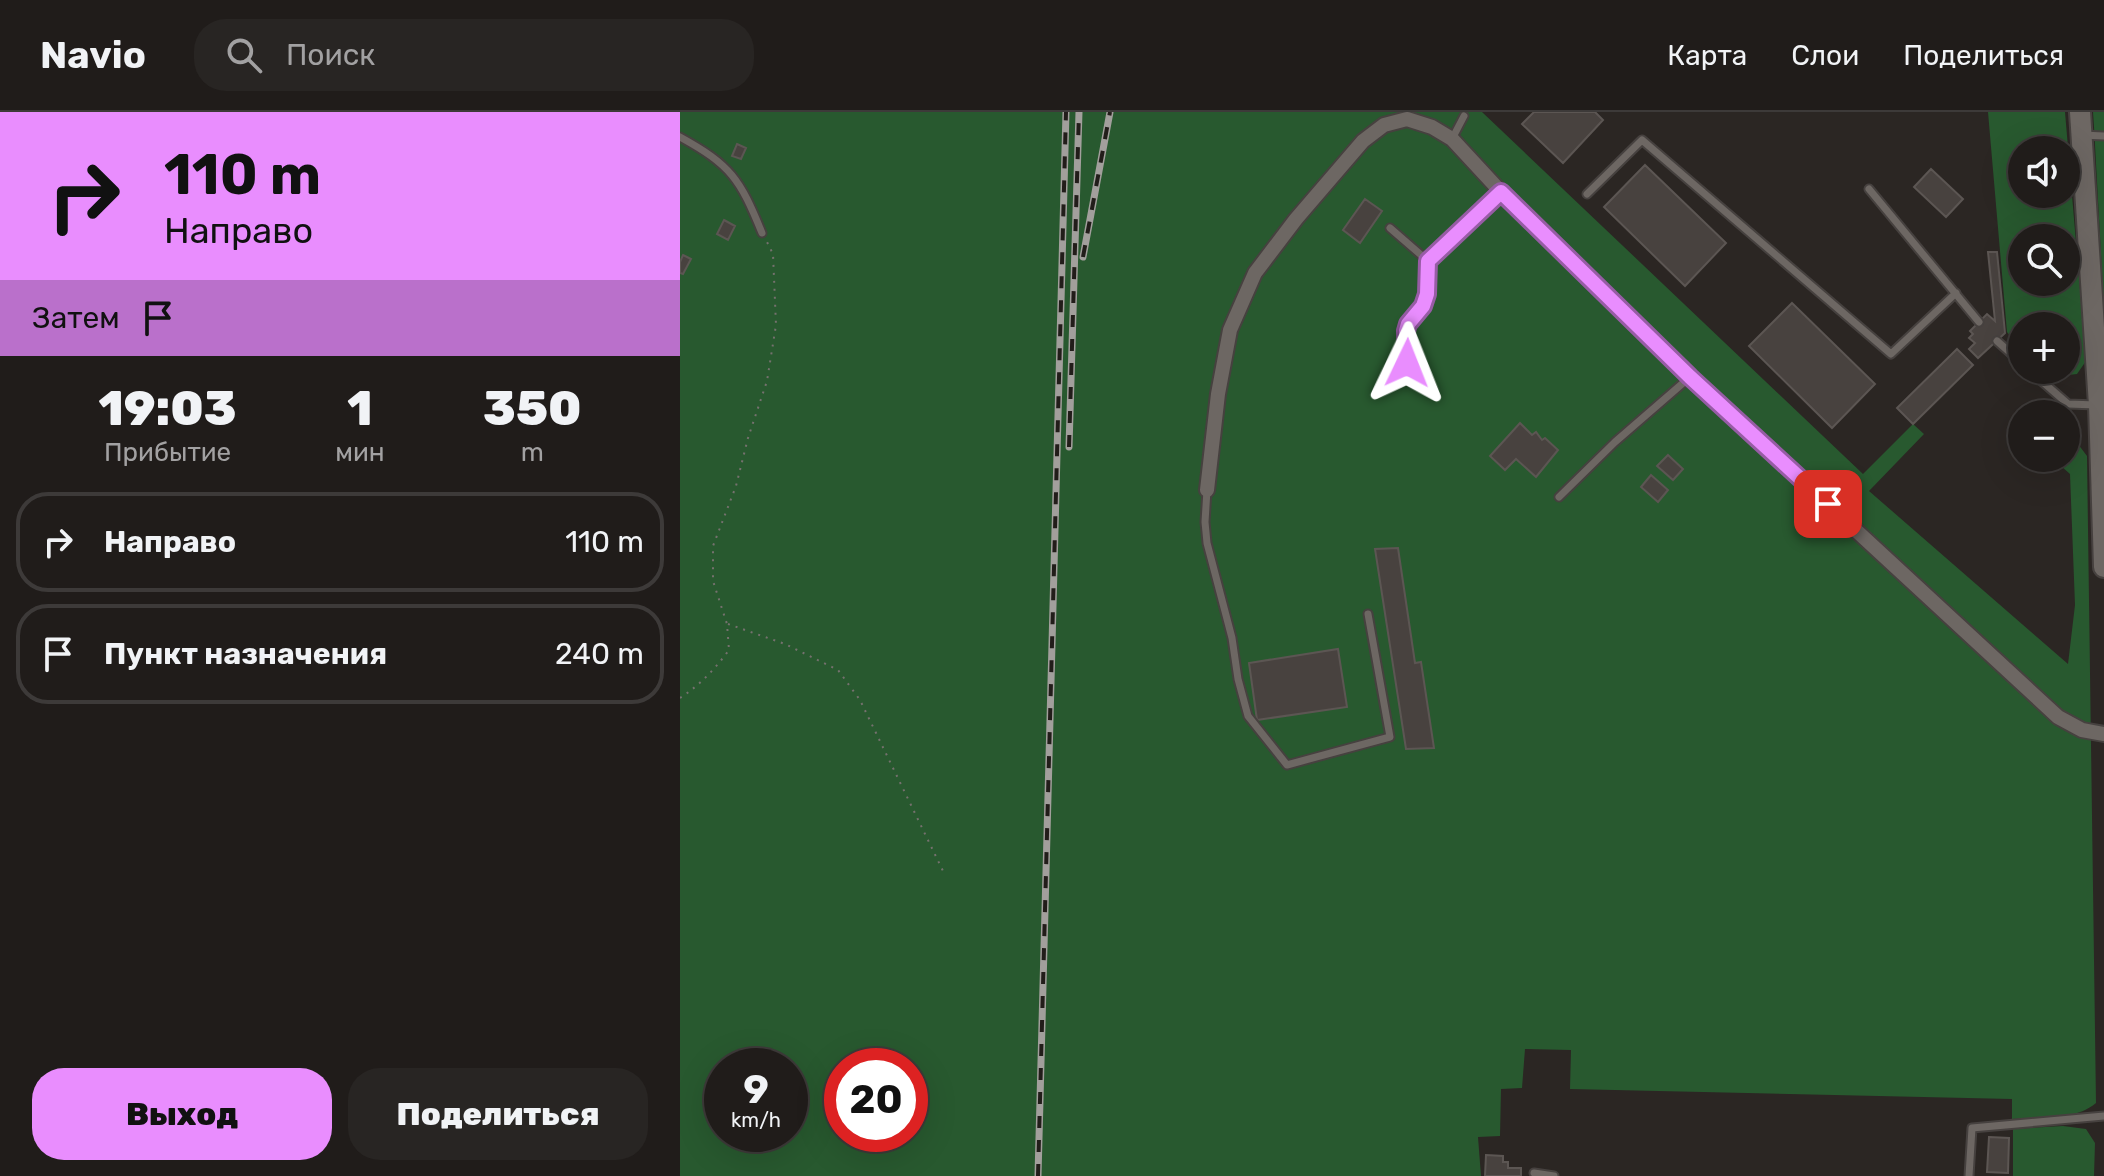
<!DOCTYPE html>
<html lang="ru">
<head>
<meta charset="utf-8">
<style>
	:root { --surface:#201c1a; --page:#282523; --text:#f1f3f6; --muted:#a2a1a2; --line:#3d3a39; --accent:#e98dfe }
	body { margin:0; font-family:Rubik,sans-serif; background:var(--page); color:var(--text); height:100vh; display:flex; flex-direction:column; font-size:30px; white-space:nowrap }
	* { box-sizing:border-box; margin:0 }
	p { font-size:26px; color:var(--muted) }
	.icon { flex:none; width:44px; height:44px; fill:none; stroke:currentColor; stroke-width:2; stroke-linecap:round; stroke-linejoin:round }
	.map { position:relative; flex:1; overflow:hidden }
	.sheet { display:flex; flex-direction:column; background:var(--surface); width:680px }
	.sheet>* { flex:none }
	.hud { background:#e98dfe; color:#111; overflow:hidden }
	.controls { position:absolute; left:1328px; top:24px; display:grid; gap:16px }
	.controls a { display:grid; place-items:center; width:72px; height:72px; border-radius:50%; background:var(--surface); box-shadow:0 8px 32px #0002,0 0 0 2px var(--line); font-size:40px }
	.speed { position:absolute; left:24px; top:936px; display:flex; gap:16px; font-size:40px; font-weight:700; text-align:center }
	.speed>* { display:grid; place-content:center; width:104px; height:104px; border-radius:50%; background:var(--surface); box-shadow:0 8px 32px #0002,0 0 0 2px var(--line); line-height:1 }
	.speed small { font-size:20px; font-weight:400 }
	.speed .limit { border:12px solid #d22; background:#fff; color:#111 }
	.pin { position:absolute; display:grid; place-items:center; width:68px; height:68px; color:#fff; margin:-34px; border-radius:16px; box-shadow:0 4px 12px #0006 }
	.me { position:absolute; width:88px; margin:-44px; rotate:2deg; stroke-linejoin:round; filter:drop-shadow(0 0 6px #0008) }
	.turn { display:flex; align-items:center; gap:28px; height:168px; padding:0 32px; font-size:36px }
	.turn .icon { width:104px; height:104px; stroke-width:2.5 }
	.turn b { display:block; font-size:56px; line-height:68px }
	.then { display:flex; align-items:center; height:76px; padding:0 32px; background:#0003; gap:16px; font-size:30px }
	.eta { display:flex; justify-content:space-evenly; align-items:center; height:136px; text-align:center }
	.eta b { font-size:48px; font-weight:800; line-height:56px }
	.primary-button { display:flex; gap:16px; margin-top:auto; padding:16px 32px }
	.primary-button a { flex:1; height:92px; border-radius:32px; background:var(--accent); color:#111; font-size:32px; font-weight:800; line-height:92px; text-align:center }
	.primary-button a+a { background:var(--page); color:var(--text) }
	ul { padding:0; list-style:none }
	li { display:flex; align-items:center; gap:24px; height:100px; margin:0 16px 12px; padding:0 16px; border:4px solid var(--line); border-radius:32px }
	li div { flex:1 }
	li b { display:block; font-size:30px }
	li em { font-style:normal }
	header { display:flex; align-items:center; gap:48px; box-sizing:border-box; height:112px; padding:0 40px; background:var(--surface); border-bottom:2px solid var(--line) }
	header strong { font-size:38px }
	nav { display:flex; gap:44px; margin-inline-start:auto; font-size:28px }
	.search { width:560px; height:72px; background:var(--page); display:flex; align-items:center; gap:20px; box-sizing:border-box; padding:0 28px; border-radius:32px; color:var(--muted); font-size:30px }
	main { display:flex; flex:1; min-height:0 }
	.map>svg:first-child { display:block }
</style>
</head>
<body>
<header>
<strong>Navio</strong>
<div class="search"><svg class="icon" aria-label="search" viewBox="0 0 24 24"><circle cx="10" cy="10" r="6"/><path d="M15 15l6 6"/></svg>Поиск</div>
<nav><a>Карта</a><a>Слои</a><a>Поделиться</a></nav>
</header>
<main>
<section class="sheet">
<div class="hud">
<div class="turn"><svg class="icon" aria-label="right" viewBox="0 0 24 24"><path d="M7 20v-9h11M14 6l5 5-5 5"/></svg><div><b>110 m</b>Направо</div></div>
<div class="then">Затем<svg class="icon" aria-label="arrive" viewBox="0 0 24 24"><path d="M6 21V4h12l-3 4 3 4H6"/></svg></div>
</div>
<div class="eta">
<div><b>19:03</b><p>Прибытие</p></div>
<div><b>1</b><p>мин</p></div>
<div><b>350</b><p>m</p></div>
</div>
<ul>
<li><svg class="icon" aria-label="right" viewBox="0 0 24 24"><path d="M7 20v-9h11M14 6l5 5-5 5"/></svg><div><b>Направо</b></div><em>110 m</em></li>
<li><svg class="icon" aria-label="arrive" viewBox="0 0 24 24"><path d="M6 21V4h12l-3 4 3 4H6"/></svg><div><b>Пункт назначения</b></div><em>240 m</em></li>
</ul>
<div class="primary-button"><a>Выход</a><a>Поделиться</a></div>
</section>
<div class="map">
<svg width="1424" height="1064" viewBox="0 0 1424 1064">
	<rect width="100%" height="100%" fill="#2b2623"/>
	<path fill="#28592f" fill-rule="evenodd" d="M 0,0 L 802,0 L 1183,362 L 1233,312 L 1244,322 L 1189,379 L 1388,552 L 1395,493 L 1390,362 L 1372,346 L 1386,346 L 1386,332 L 1398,332 L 1407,344 L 1416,991 C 1395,1009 1360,1005 1332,1007 L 1332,987 L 890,977 L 891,938 L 845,937 L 842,976 L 821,977 L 820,1024 L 798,1025 L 801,1064 L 0,1064 ZM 42,954 L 110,954 L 110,1022 L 42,1022 ZM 162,954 L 230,954 L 230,1022 L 162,1022 Z
		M 1308,0 L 1385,0 L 1406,249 L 1397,262 L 1380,264 L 1369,258 L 1386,258 L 1386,214 L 1342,214 L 1342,240 L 1327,220 ZM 1342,38 L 1386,38 L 1386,82 L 1342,82 ZM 1342,126 L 1386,126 L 1386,170 L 1342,170 Z
		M 1413,0 L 1424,0 L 1424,198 L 1414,15 Z
		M 1383,1014 L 1406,1017 L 1415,1031 L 1414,1064 L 1333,1064 L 1333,1017 Z"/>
	<path fill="#48423f" stroke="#5c5653" stroke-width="2" d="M 854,0 L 915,0 L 923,8 L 883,51 L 842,12 Z
		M 57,32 L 66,36 L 61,47 L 52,44 Z
		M 965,53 L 1046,131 L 1005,174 L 924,95 Z
		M 1251,57 L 1283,87 L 1266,105 L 1234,75 Z
		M 685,87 L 702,99 L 680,131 L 663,118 Z
		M 44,108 L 55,114 L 48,128 L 37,122 Z
		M 1308,140 L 1317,140 L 1325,221 L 1298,246 L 1289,237 L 1295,231 L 1289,226 L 1293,222 L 1290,219 L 1307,202 L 1315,209 Z
		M 3,143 L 11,147 L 3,162 L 0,161 L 0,150 Z
		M 1112,191 L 1195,272 L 1152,316 L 1069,234 Z
		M 1277,237 L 1293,253 L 1233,312 L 1217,296 Z
		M 840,311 L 852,323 L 856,320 L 862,328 L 865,326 L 878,338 L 856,365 L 836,347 L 825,358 L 810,344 Z
		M 988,343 L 1003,357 L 993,368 L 977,354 Z
		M 971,363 L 988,378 L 978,390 L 961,375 Z
		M 718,436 L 735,551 L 741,550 L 754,636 L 726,637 L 695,437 Z
		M 658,537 L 667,595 L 577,608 L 569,551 Z
		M 1309,1025 L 1329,1026 L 1328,1061 L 1307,1060 Z
		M 806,1043 L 823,1044 L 823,1050 L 828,1050 L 828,1056 L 841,1056 L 841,1064 L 805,1064 Z"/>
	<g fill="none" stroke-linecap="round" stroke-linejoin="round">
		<defs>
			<path id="service" d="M 1402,23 L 1424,24
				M 0,25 C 51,53 60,67 82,121
				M 772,27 L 784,4
				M 1189,77 L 1299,210
				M 907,82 L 962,28 L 1211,242 L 1276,181
				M 710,116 L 748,149
				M 1317,229 L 1342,251
				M 727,251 L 726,219 L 743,194 L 747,182 L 748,149 L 821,80
				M 1349,258 L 1388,292 L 1417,293
				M 527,378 L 525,410 L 527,431 L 552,526 L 558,567 L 568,604 L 607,653 L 710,625 L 688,502
				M 879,385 L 935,330 L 1010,265
				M 854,1061 L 874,1064
				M 1289,1064 L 1292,1016 L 1424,1004"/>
			<path id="minor" d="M 527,378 L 538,282 L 550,218 L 575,161 L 616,107 L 683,29 L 704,13 L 727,7 L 752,15 L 772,27 L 821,80 L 1010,265 L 1378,605 L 1402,618 L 1424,622"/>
			<path id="secondary" d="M 1400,0 L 1419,293 L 1424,455"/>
		</defs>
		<use href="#service" stroke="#46413f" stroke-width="11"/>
		<use href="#minor" stroke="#46413f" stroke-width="18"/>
		<use href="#secondary" stroke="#46413f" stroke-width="24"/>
		<path stroke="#75716e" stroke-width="2" stroke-dasharray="2 6" stroke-linecap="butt" d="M 48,512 L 105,532 L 158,558 L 180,588 L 263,759
			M 0,586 C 20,573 35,557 49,538 L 47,512 L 33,469 L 33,434 L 56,374 L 68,326 L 87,269 L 96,213 L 93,142 L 87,130"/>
		<use href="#service" stroke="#6d6763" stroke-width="7"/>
		<use href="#minor" stroke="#6d6763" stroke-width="14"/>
		<use href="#secondary" stroke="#6d6763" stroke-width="20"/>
		<defs>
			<path id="rail" d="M 403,145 L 430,0
				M 389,335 L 399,0
				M 358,1064 L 386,0"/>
		</defs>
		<use href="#rail" stroke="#a29f9c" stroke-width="7"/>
		<use href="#rail" stroke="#221d1a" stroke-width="4" stroke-dasharray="12" stroke-linecap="butt"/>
	</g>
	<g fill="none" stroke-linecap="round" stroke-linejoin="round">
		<defs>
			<path id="route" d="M 727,251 L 726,219 L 728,212 L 743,194 L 747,182 L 748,149 L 821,80 L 1010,265 L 1148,392"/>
		</defs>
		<use href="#route" stroke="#975ca5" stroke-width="20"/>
		<use href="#route" stroke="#e98dfe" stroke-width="14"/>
	</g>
</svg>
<div class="controls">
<a><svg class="icon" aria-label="sound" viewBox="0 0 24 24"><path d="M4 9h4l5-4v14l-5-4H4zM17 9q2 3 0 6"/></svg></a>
<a><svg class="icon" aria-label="search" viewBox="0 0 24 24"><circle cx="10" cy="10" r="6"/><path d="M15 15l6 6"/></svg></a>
<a>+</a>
<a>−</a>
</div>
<div class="speed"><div>9<small>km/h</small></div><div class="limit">20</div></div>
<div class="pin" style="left:1148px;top:392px;background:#d93025"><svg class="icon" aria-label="arrive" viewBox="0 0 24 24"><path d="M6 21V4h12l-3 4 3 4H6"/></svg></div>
<svg class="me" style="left:727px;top:251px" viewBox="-20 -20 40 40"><path d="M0-17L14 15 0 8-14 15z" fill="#e98dfe" stroke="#fff" stroke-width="4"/></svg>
</div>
</main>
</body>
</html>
